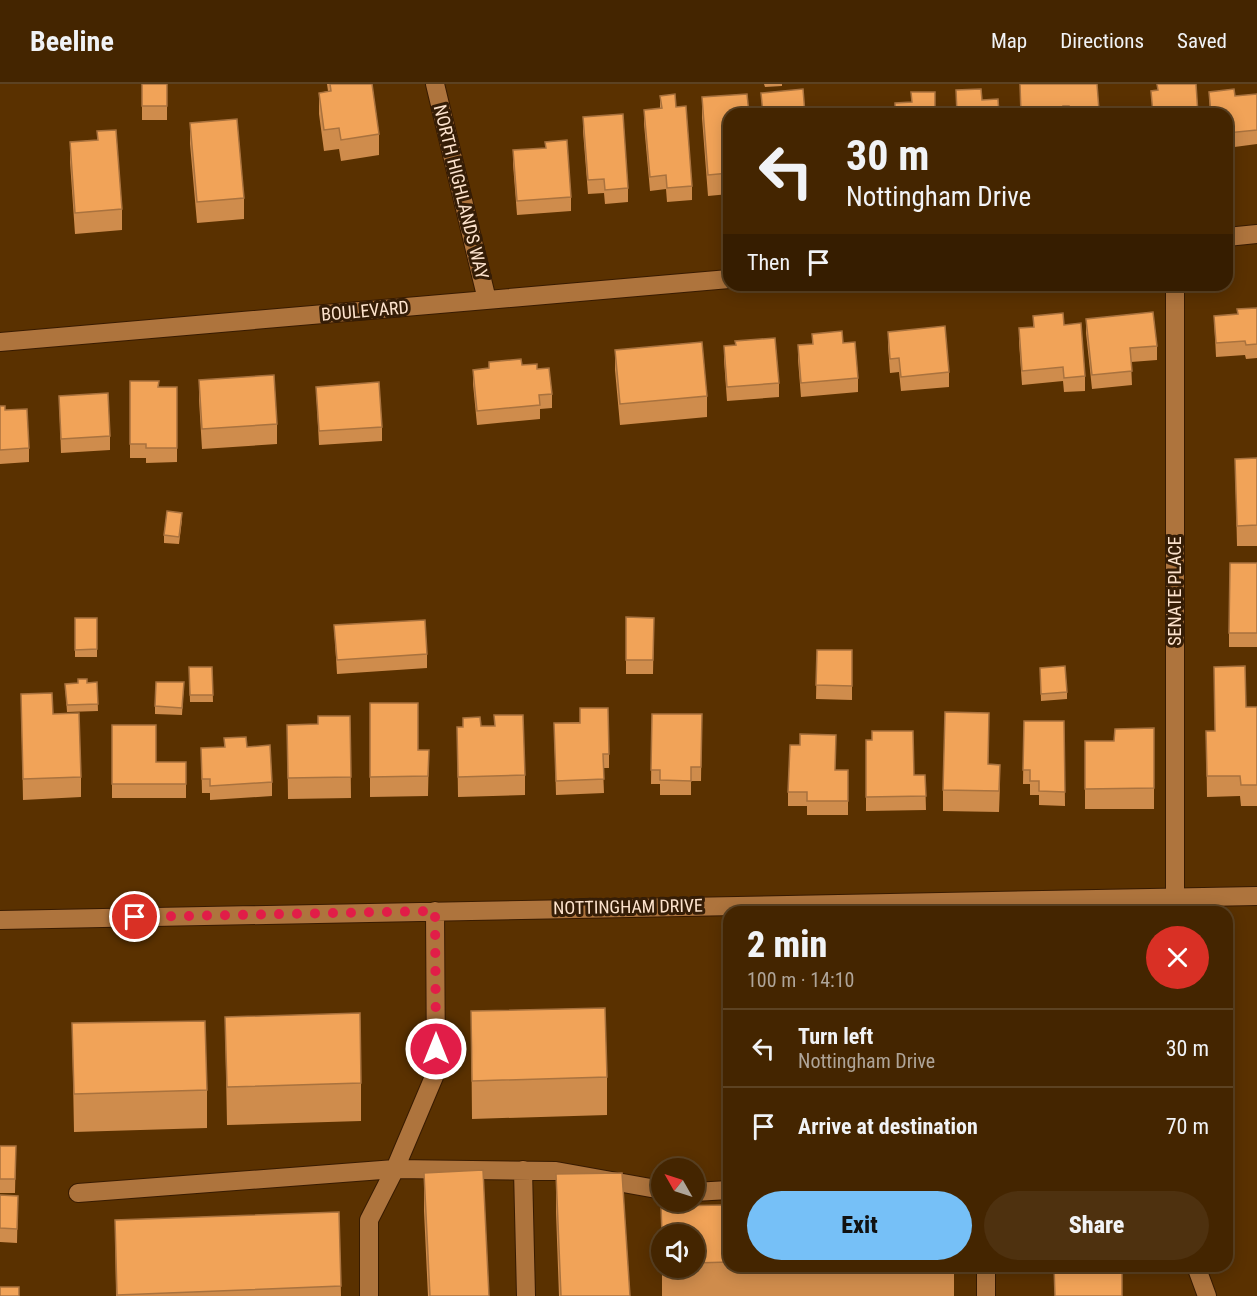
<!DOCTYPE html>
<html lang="en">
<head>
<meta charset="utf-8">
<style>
	:root { --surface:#442500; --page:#4e310f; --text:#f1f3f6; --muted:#afa599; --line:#5c4222; --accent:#76c0f7 }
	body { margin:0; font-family:"Roboto Condensed",sans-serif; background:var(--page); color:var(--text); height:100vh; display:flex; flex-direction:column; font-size:22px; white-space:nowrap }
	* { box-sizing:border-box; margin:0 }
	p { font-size:20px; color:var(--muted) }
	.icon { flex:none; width:33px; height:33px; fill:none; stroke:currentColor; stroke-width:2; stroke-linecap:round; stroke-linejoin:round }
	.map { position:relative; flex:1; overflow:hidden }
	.drawer { position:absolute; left:723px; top:822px; width:510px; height:366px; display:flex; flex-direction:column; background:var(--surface); border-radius:18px; box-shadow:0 3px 15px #0003,0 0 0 2px var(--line) }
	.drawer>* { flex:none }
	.banner { position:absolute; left:723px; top:24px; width:510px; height:183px; border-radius:18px; box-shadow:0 3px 15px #0003,0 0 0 2px var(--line); background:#442500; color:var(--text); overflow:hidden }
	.needle { width:39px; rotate:309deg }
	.buttons { position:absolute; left:651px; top:1074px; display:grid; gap:12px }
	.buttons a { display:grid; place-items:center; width:54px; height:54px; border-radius:50%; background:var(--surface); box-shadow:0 3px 15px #0003,0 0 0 2px var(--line); font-size:30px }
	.pin { position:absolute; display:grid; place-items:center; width:51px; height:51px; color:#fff; margin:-26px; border:3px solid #fff; border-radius:50%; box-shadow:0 2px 6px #0007 }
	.me { position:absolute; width:66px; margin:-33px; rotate:0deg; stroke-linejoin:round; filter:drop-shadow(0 0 4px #0008) }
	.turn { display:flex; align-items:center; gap:21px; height:126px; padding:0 24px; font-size:27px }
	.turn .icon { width:78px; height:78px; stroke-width:2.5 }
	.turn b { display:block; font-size:42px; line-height:51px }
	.then { display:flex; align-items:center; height:57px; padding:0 24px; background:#0003; gap:12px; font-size:22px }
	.round { display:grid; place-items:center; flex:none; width:63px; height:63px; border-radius:32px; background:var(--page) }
	.overview { display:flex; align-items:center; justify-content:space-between; height:102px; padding:0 24px }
	h1 { font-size:36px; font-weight:800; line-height:45px }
	.action { display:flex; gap:12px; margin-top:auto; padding:12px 24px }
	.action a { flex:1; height:69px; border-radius:36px; background:var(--accent); color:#111; font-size:24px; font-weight:800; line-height:69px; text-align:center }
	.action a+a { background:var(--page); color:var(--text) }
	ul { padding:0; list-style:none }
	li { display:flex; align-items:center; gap:18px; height:78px; padding:0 24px; border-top:2px solid var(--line) }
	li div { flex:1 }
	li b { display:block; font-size:22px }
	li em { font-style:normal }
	header { display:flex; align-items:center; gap:36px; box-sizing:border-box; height:84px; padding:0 30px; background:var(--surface); border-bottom:2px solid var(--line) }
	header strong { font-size:28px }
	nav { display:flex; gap:33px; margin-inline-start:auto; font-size:21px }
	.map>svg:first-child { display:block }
</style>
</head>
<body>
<header>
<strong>Beeline</strong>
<nav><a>Map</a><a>Directions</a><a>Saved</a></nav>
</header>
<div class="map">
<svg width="1257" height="1212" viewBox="0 0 1257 1212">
	<rect width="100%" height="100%" fill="#5a3100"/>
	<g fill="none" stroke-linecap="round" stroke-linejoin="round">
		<defs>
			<path id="minor" d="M 435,0 L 487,216
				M 1227,153 L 1257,150
				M 1175,201 L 1175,813 L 1182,828
				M 0,258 L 729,195
				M 0,836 L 1257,812
				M 523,1086 L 526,1212
				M 694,1108 L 729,1106
				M 78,1109 L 395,1085 L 556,1087 L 662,1106
				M 1196,1182 L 1207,1212
				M 369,1212 L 369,1136 L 395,1085 L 436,988 L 435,827
				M 986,1212 L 986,1182"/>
		</defs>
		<use href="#minor" stroke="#381b00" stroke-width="20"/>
		<use href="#minor" stroke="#ae743d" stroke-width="18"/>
	</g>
	<path fill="#cf8c4c" d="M 142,0 L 167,0 L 167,36 L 142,36 Z
		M 327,0 L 372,0 L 379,50 L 379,71 L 341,77 L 339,65 L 324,67 L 319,30 L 319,9 L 328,7 Z
		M 764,0 L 782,0 L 782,2 L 765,3 Z
		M 1020,0 L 1099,26 L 1099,30 L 1020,30 Z
		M 1209,8 L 1235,12 L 1257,10 L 1257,60 L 1227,64 L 1227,30 L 1210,30 Z
		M 660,12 L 676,23 L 692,102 L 692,116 L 667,118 L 666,105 L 650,107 L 644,40 L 644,26 L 660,25 Z
		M 702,13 L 729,30 L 729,110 L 708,112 L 702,34 Z
		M 583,33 L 628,104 L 628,118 L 605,120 L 604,109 L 588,110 L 583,47 Z
		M 190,39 L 244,114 L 244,135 L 197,139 L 190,60 Z
		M 97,47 L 122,125 L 122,146 L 75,150 L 70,78 L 70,58 L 97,56 Z
		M 513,66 L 571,113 L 571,127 L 517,131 L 513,80 Z
		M 1257,224 L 1257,274 L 1246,275 L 1245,271 L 1216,273 L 1214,232 L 1237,230 Z
		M 1033,232 L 1064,241 L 1085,292 L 1085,307 L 1064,308 L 1063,297 L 1022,301 L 1019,258 L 1019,244 L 1033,243 Z
		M 1086,235 L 1157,262 L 1157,276 L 1131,278 L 1132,301 L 1092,305 L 1086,249 Z
		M 888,248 L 949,288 L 949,303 L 901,307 L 899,288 L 890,289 L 888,262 Z
		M 812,250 L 843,259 L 858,294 L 858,308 L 801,313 L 798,276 L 798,261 L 812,260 Z
		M 724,262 L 779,299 L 779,313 L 727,317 L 724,276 Z
		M 615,266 L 707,312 L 707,333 L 620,341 L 615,286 Z
		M 522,281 L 537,285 L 552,310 L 552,324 L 540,325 L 540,335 L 477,341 L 473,300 L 473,286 Z
		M 199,296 L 277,340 L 277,360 L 202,365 L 199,316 Z
		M 130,297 L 159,303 L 177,303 L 177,378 L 146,379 L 146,374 L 130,374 Z
		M 316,303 L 382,343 L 382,357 L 319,361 Z
		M 59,312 L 110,352 L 110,366 L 61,369 Z
		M 0,322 L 5,326 L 29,364 L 29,378 L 0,380 Z
		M 1257,374 L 1257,462 L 1237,462 L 1235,375 Z
		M 182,436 L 179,460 L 164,459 L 164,451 Z
		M 1257,479 L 1257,563 L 1229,563 L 1229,549 Z
		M 626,533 L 654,534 L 653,590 L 626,590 Z
		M 75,534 L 97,534 L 97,573 L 75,573 Z
		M 334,541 L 427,570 L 427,584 L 337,590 Z
		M 817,566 L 852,566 L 852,616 L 816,615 Z
		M 189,583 L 212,583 L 213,618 L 190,618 Z
		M 1040,584 L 1067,608 L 1067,615 L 1041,617 Z
		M 97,598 L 98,627 L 67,628 L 65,600 Z
		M 184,598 L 182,631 L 155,630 L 155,622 Z
		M 21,610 L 53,630 L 81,693 L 81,713 L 23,716 Z
		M 370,619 L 418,666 L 429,666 L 428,712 L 370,713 Z
		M 1246,623 L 1257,623 L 1257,722 L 1241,722 L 1240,712 L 1207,713 L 1206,647 L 1215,647 Z
		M 652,630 L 702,630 L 701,697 L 691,697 L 691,711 L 660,711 L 660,700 L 651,700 Z
		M 350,632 L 351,714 L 288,715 L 287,641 L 318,640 Z
		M 1024,637 L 1064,637 L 1065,722 L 1039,721 L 1039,711 L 1030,711 L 1030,700 L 1023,700 Z
		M 580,638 L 609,670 L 609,684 L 603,684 L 604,709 L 556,711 L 554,639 Z
		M 112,641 L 156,678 L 186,678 L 186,714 L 112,714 Z
		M 481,642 L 525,691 L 525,711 L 458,713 L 457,643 Z
		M 1154,644 L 1154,725 L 1085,725 L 1085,657 L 1114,657 Z
		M 224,654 L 272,698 L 272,712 L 210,716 L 210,709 L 202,709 L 201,664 L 224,663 Z
		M 866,656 L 914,691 L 925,691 L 926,726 L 866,727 Z
		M 988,680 L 1000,701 L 999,728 L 943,727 L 943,706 Z
		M 836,686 L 848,686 L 848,731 L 807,731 L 807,722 L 788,722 L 788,708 Z
		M 471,927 L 607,993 L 607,1031 L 472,1035 Z
		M 225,933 L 361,999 L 361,1037 L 227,1041 Z
		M 72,939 L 207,1006 L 207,1044 L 74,1048 Z
		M 0,1062 L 16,1062 L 15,1109 L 0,1109 Z
		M 424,1089 L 489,1212 L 428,1212 L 424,1127 Z
		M 556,1090 L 630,1212 L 559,1212 L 556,1128 Z
		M 0,1111 L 18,1112 L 17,1159 L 0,1158 Z
		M 729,1121 L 729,1182 L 954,1182 L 954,1212 L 662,1212 L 662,1184 L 694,1184 L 694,1150 Z
		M 339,1128 L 341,1212 L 116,1212 L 115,1136 Z"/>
	<path fill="#f1a358" stroke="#a9723e" stroke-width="1.5" d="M 142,0 L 167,0 L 167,22 L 142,22 Z
		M 330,0 L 372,0 L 379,50 L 341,56 L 339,44 L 324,46 L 319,9 L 331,7 Z
		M 1020,0 L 1097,0 L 1099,26 L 1069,28 L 1069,22 L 1063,22 L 1064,30 L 1021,30 Z
		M 1157,0 L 1196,0 L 1198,30 L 1153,30 L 1151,7 L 1158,6 Z
		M 803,5 L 805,30 L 763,30 L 761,9 Z
		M 981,5 L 982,16 L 998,15 L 999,30 L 957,30 L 956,6 Z
		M 1234,5 L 1235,12 L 1257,10 L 1257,46 L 1227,49 L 1227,30 L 1211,30 L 1209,8 Z
		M 911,8 L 935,8 L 935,30 L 895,30 L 895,19 L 912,18 Z
		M 675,10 L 676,23 L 686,22 L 692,102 L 667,104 L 666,91 L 650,93 L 644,26 L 662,24 L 660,12 Z
		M 747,10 L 749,30 L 729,30 L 729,89 L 708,91 L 702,13 Z
		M 623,30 L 628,104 L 605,106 L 604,95 L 588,96 L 583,33 Z
		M 237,35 L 244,114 L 197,118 L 190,39 Z
		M 116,46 L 122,125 L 75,129 L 70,58 L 98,56 L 97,47 Z
		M 567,56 L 571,113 L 517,117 L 513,66 L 546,64 L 545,58 Z
		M 1257,224 L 1257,260 L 1246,261 L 1245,257 L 1216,259 L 1214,232 L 1238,230 L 1237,225 Z
		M 1153,228 L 1157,262 L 1130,264 L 1132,287 L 1092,291 L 1086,235 Z
		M 1063,229 L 1064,241 L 1081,239 L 1085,292 L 1064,294 L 1063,283 L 1022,287 L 1019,244 L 1034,243 L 1033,232 Z
		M 945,242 L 949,288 L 901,293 L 899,274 L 890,275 L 888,248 Z
		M 842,247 L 843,259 L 855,258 L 858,294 L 801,299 L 798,261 L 813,260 L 812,250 Z
		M 775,254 L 779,299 L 727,303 L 724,262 L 736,261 L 735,257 Z
		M 702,258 L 707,312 L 620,320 L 615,266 Z
		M 521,275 L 522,281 L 537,280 L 537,285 L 549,284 L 552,310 L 539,311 L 540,321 L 477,327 L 473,286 L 489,284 L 489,278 Z
		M 274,291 L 277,340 L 202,345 L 199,296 Z
		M 130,297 L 159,297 L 158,303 L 177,303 L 177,364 L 146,364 L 146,360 L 130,360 Z
		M 379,298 L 382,343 L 319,347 L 316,303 Z
		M 108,309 L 110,352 L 61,355 L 59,312 Z
		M 0,322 L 5,322 L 5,326 L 27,325 L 29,364 L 0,366 Z
		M 1257,374 L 1257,441 L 1237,442 L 1235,375 Z
		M 167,427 L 182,429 L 179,453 L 164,451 Z
		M 1230,479 L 1257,479 L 1257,549 L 1229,549 Z
		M 626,533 L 654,534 L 653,576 L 626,576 Z
		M 75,534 L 97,534 L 97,565 L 75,566 Z
		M 425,536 L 427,570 L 337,576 L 334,541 Z
		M 817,566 L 852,566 L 852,602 L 816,601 Z
		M 1065,582 L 1067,608 L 1041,610 L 1040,584 Z
		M 1245,582 L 1246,623 L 1257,623 L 1257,701 L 1241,701 L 1240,692 L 1207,692 L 1206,647 L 1215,647 L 1214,583 Z
		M 189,583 L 212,583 L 213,611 L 190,611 Z
		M 78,595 L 87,595 L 87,599 L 97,598 L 98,620 L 67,621 L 65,600 L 78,599 Z
		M 156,598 L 184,598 L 182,624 L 155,622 Z
		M 52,609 L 53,630 L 79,629 L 81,693 L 23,695 L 21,610 Z
		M 370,619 L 418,619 L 418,666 L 429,666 L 428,692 L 370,693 Z
		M 580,624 L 608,624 L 609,670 L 603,670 L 604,695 L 556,697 L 554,639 L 580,639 Z
		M 945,628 L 989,629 L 988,680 L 1000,681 L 999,707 L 943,706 Z
		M 652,630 L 702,630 L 701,683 L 691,683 L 691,697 L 660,696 L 660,686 L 651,686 Z
		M 494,631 L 523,631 L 525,691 L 458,693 L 457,643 L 463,643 L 463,634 L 480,633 L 481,642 L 495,642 Z
		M 318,632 L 350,632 L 351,693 L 288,694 L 287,641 L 318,640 Z
		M 1024,637 L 1064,637 L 1065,708 L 1039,707 L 1039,697 L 1030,697 L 1030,686 L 1023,686 Z
		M 112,641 L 156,641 L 156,678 L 186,678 L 186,700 L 112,700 Z
		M 1154,644 L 1154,704 L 1085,705 L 1085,657 L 1114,657 L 1115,645 Z
		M 872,647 L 913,647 L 914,691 L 925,691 L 926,712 L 866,713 L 866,656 L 872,656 Z
		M 800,650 L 836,651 L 835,686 L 848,686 L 848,717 L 807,717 L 807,708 L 788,708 L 790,661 L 800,661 Z
		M 246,653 L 247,663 L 270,661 L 272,698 L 210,702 L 210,695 L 202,695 L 201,664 L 225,663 L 224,654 Z
		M 605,924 L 607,993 L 472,997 L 471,927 Z
		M 360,929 L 361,999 L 227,1003 L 225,933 Z
		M 205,937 L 207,1006 L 74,1010 L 72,939 Z
		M 0,1062 L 16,1062 L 15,1095 L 0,1095 Z
		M 483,1086 L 489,1212 L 430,1212 L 424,1089 Z
		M 622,1089 L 630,1212 L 561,1212 L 556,1090 Z
		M 0,1111 L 18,1112 L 17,1145 L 0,1144 Z
		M 729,1121 L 729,1178 L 694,1179 L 694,1150 L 662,1150 L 661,1122 Z
		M 339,1128 L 341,1202 L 117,1211 L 115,1136 Z
		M 1054,1182 L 1122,1182 L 1122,1212 L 1055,1212 Z
		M 0,1203 L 19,1203 L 19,1212 L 0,1212 Z"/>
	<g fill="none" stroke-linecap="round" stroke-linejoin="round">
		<path stroke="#e11d48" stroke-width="10" stroke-dasharray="0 18" d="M 135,833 L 435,827 L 436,965"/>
	</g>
	<g text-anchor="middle" stroke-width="6" stroke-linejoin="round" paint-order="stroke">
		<g font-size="18" fill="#fde3cd" stroke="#351d06">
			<text transform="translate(461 108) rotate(76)" y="6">NORTH HIGHLANDS WAY</text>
			<text transform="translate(365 227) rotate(-5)" y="6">BOULEVARD</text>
			<text transform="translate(1175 507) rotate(-90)" y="6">SENATE PLACE</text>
			<text transform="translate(628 823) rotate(-1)" y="6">NOTTINGHAM DRIVE</text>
		</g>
	</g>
</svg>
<div class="buttons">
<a><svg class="needle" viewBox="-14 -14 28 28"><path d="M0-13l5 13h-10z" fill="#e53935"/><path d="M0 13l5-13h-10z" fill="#afa599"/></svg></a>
<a><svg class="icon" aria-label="sound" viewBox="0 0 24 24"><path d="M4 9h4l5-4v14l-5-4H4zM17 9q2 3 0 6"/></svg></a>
</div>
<div class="pin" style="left:135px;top:833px;background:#d93025"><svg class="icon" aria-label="arrive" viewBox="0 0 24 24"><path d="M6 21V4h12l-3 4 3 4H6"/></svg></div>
<svg class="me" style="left:436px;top:965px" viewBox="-20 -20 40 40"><circle r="17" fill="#e11d48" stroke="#fff" stroke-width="3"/><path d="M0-11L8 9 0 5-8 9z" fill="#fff"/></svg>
<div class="banner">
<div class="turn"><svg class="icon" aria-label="left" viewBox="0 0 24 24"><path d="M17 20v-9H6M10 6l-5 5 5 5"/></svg><div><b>30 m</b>Nottingham Drive</div></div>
<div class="then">Then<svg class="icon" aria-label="arrive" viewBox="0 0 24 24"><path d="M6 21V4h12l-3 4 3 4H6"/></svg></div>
</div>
<section class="drawer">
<div class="overview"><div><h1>2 min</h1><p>100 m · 14:10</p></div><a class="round" style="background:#d93025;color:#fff"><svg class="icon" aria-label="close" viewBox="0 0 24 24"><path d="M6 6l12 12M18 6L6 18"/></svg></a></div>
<ul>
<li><svg class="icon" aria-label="left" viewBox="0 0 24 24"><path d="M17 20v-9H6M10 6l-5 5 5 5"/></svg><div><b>Turn left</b><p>Nottingham Drive</p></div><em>30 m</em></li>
<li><svg class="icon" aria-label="arrive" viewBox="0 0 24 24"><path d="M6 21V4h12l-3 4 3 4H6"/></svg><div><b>Arrive at destination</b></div><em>70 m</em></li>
</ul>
<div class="action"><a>Exit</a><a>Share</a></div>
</section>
</div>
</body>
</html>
